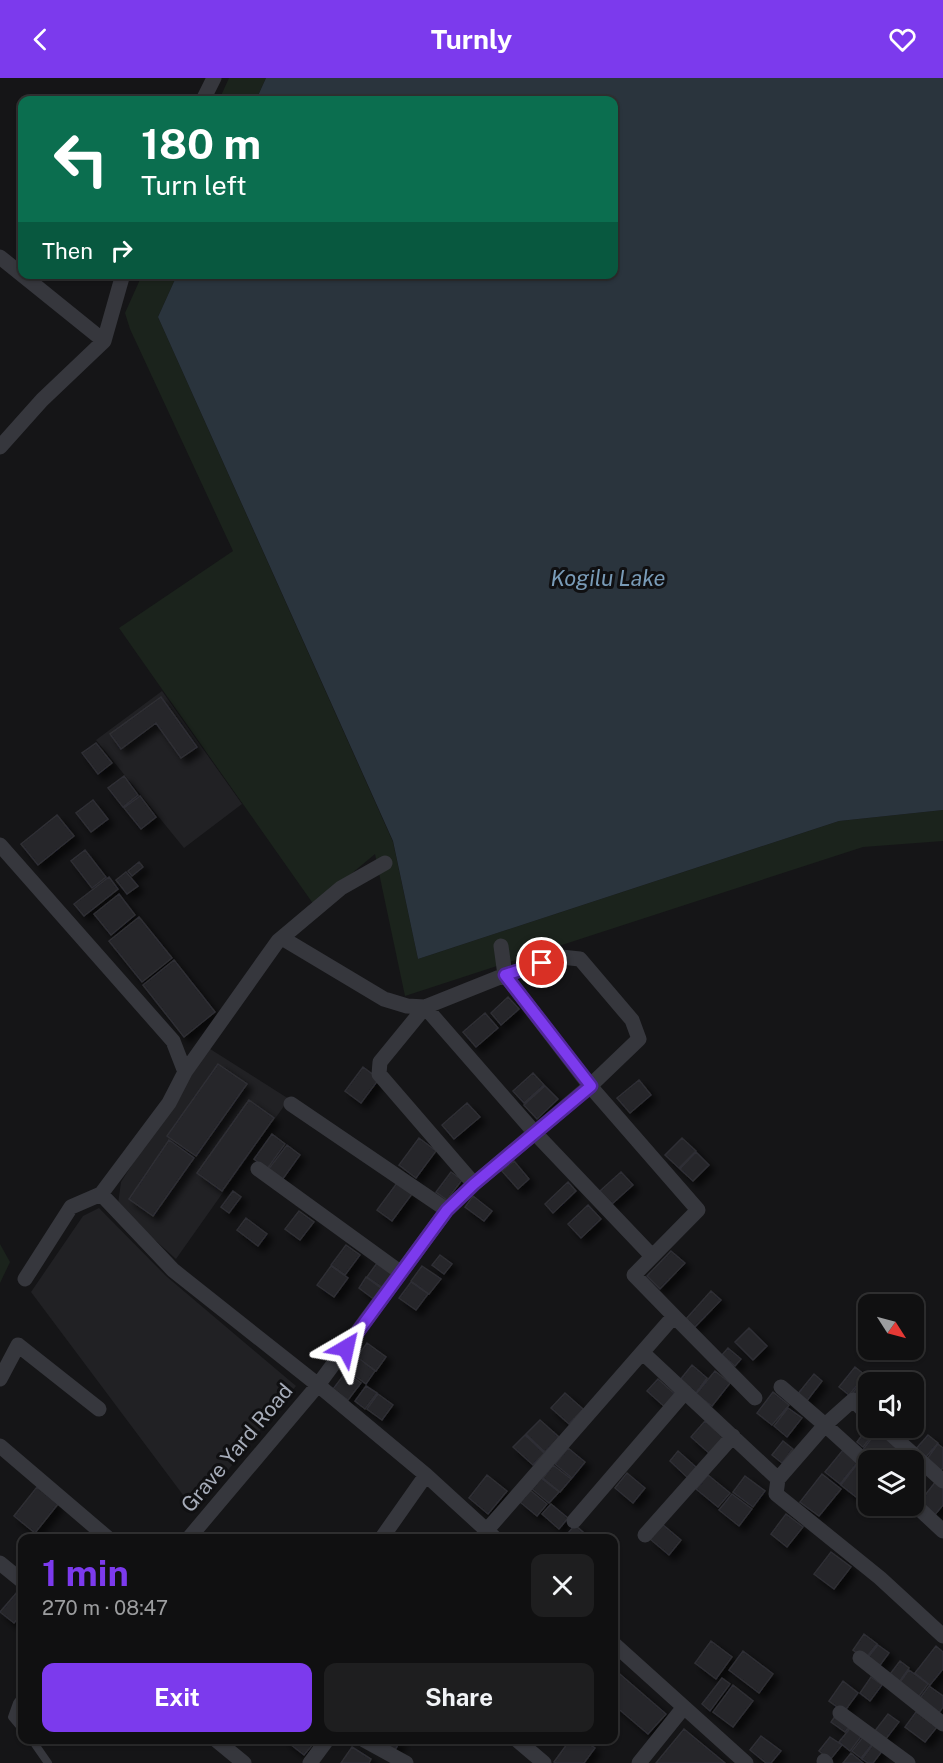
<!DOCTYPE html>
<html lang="en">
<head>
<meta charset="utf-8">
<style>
	:root { --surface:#101011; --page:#1e1e1f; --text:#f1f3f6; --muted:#9c9d9f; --line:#303031; --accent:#7c3aed }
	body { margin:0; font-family:"Public Sans",sans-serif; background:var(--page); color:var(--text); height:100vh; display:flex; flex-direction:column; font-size:22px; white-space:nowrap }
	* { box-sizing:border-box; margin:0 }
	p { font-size:20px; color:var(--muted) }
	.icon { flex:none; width:33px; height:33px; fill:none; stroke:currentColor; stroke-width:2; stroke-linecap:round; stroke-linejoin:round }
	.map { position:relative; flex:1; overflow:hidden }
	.details { position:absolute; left:18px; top:1456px; width:600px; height:210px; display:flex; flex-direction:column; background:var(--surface); border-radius:12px; box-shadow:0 2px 4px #0004,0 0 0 2px var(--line) }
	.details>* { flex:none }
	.hud { position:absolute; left:18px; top:18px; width:600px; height:183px; border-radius:12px; box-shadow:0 2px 4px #0004,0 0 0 2px var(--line); background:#0b6e4f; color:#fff; overflow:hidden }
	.needle { width:39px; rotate:126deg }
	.buttons { position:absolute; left:858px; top:1216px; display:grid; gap:12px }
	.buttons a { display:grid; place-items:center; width:66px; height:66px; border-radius:12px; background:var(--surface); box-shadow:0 2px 4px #0004,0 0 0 2px var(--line); font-size:30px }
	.pin { position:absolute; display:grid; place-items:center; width:51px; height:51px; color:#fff; margin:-26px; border:3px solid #fff; border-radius:50%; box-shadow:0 2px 6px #0007 }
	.me { position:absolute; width:66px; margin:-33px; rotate:36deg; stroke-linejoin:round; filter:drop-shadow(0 0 4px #0008) }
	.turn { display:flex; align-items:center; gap:21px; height:126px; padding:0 24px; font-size:27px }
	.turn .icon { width:78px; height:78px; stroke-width:2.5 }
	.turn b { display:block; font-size:42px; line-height:51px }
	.then { display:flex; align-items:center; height:57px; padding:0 24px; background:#0003; gap:12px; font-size:22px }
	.round { display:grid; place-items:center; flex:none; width:63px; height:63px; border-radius:12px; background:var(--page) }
	.headline { display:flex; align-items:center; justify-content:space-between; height:102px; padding:0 24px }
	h1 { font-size:36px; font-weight:700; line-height:45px; color:var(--accent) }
	.primary-button { display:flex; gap:12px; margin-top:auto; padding:12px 24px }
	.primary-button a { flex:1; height:69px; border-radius:12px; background:var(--accent); color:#fff; font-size:24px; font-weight:700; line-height:69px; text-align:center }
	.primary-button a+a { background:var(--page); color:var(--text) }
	header { display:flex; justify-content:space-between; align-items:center; height:78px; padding:0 24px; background:var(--accent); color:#fff; font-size:27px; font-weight:700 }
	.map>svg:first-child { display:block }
</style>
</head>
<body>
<header><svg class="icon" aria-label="back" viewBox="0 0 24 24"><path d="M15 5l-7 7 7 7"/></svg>Turnly<svg class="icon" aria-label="heart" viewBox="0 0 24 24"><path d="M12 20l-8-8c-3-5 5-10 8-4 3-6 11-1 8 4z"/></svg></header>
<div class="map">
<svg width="943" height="1685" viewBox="0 0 943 1685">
	<defs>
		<filter id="shadow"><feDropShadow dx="5.5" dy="5.5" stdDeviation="3" flood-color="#0009"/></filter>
	</defs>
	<rect width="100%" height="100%" fill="#151517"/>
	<path fill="#212124" d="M 162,613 L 242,726 L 184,770 L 96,662 Z
		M 207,969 L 289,1021 L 176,1181 L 124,1134 L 118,1126 L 121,1104 Z
		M 99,1130 L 166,1198 L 296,1308 L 195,1433 L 31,1214 L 83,1138 Z"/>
	<path fill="#1b231c" d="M 229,0 L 266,0 L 256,22 L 219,22 Z
		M 142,197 L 177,197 L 158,239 L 393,764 L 418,881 L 839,743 L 943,732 L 943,763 L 863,769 L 405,918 L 375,776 L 314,827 L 119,550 L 233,473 L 130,251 L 125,235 Z
		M 0,1166 L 10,1184 L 0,1205 Z"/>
	<path fill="#2a343d" d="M 266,0 L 943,0 L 943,732 L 839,743 L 418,881 L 393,763 L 158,239 L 177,197 L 614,196 L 614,22 L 256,22 Z"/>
	<path fill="#252529" stroke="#2f2f34" stroke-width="1.5" filter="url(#shadow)" d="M 161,619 L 197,669 L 181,680 L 156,645 L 121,671 L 110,656 Z
		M 96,665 L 112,685 L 98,696 L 82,675 Z
		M 124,698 L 138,717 L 123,729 L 108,710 Z
		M 140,718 L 156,739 L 141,751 L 124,730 Z
		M 93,722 L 108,741 L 91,754 L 76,735 Z
		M 57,737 L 74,758 L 38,787 L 21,766 Z
		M 85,772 L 106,799 L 92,810 L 71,783 Z
		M 139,784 L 143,789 L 132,798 L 128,793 Z
		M 126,794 L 138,808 L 127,816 L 116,802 Z
		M 109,799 L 118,811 L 84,838 L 74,826 Z
		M 119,816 L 135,837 L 111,857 L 94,836 Z
		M 139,839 L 172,880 L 142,904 L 109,863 Z
		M 174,882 L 215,934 L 184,959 L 143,907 Z
		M 508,919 L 519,931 L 501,947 L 491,935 Z
		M 485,935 L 498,950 L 476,969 L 463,954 Z
		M 218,986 L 247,1006 L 196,1078 L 167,1058 Z
		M 363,989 L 379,1001 L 361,1025 L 345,1013 Z
		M 533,995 L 544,1007 L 524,1025 L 513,1013 Z
		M 639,1002 L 651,1017 L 630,1035 L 617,1020 Z
		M 545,1008 L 558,1021 L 537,1041 L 524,1027 Z
		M 249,1022 L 274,1040 L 222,1113 L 197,1095 Z
		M 467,1025 L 480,1039 L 454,1061 L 442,1047 Z
		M 272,1056 L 285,1066 L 267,1091 L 254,1081 Z
		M 419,1060 L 436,1073 L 416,1100 L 399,1087 Z
		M 682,1060 L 696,1073 L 679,1090 L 665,1077 Z
		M 169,1062 L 194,1080 L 153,1138 L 129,1121 Z
		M 287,1067 L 300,1077 L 282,1102 L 268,1092 Z
		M 696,1074 L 709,1087 L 693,1103 L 680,1091 Z
		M 514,1083 L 529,1101 L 518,1111 L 502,1093 Z
		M 451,1094 L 462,1102 L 447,1122 L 436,1114 Z
		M 621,1094 L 633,1107 L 612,1126 L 600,1113 Z
		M 568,1104 L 576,1113 L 553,1135 L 545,1126 Z
		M 397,1105 L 412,1116 L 392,1143 L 377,1132 Z
		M 233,1113 L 241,1119 L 229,1135 L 221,1129 Z
		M 473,1118 L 492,1133 L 484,1143 L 465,1129 Z
		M 588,1127 L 601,1141 L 581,1160 L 568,1146 Z
		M 299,1133 L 314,1144 L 300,1162 L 285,1151 Z
		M 246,1140 L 267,1156 L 258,1168 L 237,1152 Z
		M 346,1167 L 360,1177 L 345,1197 L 331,1187 Z
		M 671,1173 L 685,1185 L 660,1211 L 647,1198 Z
		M 440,1177 L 452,1186 L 444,1196 L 432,1187 Z
		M 377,1185 L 393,1197 L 383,1210 L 367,1199 Z
		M 331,1188 L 348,1200 L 334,1219 L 317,1207 Z
		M 422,1188 L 441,1201 L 429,1216 L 411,1203 Z
		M 366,1199 L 382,1211 L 375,1222 L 359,1210 Z
		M 411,1204 L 428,1216 L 416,1232 L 399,1220 Z
		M 711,1213 L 721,1222 L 695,1249 L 686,1241 Z
		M 749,1250 L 767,1268 L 753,1282 L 735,1264 Z
		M 367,1265 L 386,1279 L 376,1293 L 357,1279 Z
		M 728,1270 L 741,1281 L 735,1288 L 722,1277 Z
		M 357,1279 L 375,1293 L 366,1306 L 347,1292 Z
		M 692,1287 L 707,1300 L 696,1315 L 680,1302 Z
		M 855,1289 L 865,1297 L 849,1317 L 839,1309 Z
		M 715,1293 L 730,1305 L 712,1328 L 696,1316 Z
		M 346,1294 L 361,1305 L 348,1322 L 333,1311 Z
		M 814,1296 L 822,1303 L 806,1324 L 797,1317 Z
		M 865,1299 L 872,1305 L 868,1305 L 868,1316 L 862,1324 L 852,1316 Z
		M 658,1301 L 677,1318 L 666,1330 L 647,1313 Z
		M 366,1308 L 377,1315 L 365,1331 L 355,1323 Z
		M 773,1314 L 789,1327 L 772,1347 L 757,1335 Z
		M 565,1315 L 583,1331 L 569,1346 L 551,1330 Z
		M 378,1316 L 393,1327 L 382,1342 L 367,1331 Z
		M 788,1330 L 802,1340 L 787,1359 L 774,1348 Z
		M 540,1342 L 559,1359 L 545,1374 L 526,1356 Z
		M 705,1343 L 724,1360 L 710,1376 L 691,1359 Z
		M 868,1349 L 877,1351 L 863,1369 L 857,1364 Z
		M 878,1352 L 898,1368 L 886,1383 L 875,1383 L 862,1373 Z
		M 525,1357 L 544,1375 L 533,1387 L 513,1369 Z
		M 928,1357 L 938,1365 L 925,1380 L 915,1372 Z
		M 783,1363 L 793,1371 L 782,1385 L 772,1377 Z
		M 938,1366 L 943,1370 L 943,1390 L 941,1392 L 927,1381 Z
		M 568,1370 L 585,1384 L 572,1400 L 555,1386 Z
		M 843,1372 L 858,1384 L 840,1406 L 825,1394 Z
		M 678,1373 L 697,1390 L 688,1400 L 670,1383 Z
		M 858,1385 L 868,1393 L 868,1403 L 856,1419 L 841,1407 Z
		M 553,1387 L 571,1401 L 560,1414 L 543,1400 Z
		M 627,1395 L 645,1410 L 633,1425 L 615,1410 Z
		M 822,1396 L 841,1411 L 819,1438 L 800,1424 Z
		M 487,1397 L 507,1413 L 488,1436 L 469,1420 Z
		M 708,1397 L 730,1415 L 718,1429 L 696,1411 Z
		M 745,1398 L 765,1413 L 753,1429 L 733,1414 Z
		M 541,1400 L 559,1414 L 549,1425 L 532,1411 Z
		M 936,1403 L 943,1409 L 943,1427 L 934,1438 L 919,1425 Z
		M 37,1409 L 58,1426 L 35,1455 L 14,1438 Z
		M 530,1412 L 547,1426 L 537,1438 L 520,1424 Z
		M 732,1416 L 752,1431 L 739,1448 L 719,1432 Z
		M 551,1426 L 568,1440 L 559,1451 L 542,1436 Z
		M 786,1436 L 803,1449 L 787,1469 L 771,1456 Z
		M 662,1446 L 681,1462 L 669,1477 L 650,1461 Z
		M 575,1447 L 590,1460 L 589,1461 L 563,1461 Z
		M 831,1474 L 851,1489 L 834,1511 L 814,1496 Z
		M 18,1513 L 22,1517 L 22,1535 L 14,1545 L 0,1534 Z
		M 864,1556 L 877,1566 L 865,1581 L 853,1572 Z
		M 711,1563 L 732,1579 L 716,1601 L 695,1585 Z
		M 878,1567 L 889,1575 L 878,1590 L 866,1582 Z
		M 936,1568 L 943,1574 L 943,1591 L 930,1607 L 915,1595 Z
		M 743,1573 L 773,1596 L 759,1615 L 729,1592 Z
		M 900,1583 L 909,1590 L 897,1607 L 887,1600 Z
		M 614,1591 L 666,1636 L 648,1656 L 614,1627 Z
		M 909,1592 L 928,1606 L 917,1621 L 898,1607 Z
		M 871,1599 L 882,1607 L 870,1623 L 860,1615 Z
		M 722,1600 L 730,1606 L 710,1633 L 702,1626 Z
		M 843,1603 L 858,1615 L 844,1634 L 829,1623 Z
		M 733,1607 L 753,1623 L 733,1649 L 713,1634 Z
		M 929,1608 L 943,1618 L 943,1629 L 936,1639 L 917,1624 Z
		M 916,1634 L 937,1649 L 925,1664 L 905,1649 Z
		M 888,1636 L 899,1644 L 885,1662 L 874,1654 Z
		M 836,1637 L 850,1648 L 845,1654 L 831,1644 Z
		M 852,1648 L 863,1656 L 850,1673 L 839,1664 Z
		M 684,1651 L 725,1685 L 656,1685 Z
		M 761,1658 L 781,1673 L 771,1685 L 766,1685 L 750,1672 Z
		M 864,1658 L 873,1665 L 861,1680 L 852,1673 Z
		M 830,1659 L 842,1667 L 830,1682 L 819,1673 Z
		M 285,1662 L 311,1662 L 314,1665 L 304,1677 Z
		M 386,1662 L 401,1662 L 395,1672 L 384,1664 Z
		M 570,1662 L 583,1662 L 595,1670 L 584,1685 L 556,1685 L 554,1684 Z
		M 874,1665 L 883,1672 L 873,1685 L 868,1685 L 862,1681 Z
		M 352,1669 L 371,1681 L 369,1685 L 341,1685 Z
		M 851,1675 L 863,1685 L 843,1685 Z"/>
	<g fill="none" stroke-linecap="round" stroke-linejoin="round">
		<path stroke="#36373d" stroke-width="8" d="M 22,1618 L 17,1625 L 12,1639 L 22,1651
			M 32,1662 L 48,1685"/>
		<path stroke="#36373d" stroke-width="15" d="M 203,22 L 214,0
			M 0,179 L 104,263
			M 0,369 L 42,322 L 104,263 L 123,196
			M 0,767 L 173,963 L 185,994 L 169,1025 L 101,1116 L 173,1192 L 318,1307 L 426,1397 L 496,1461
			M 287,863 L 384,921 L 407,928 L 425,929
			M 425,929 L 380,984 L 379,996 L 474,1106
			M 185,994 L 278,863 L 341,810 L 385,785
			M 258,1091 L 400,1194
			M 447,1132 L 474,1106 L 590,1008 L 505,897 L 501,868
			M 652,1178 L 535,1055 L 425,929 L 505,897 L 561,879 L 580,881 L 632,942 L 639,961 L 590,1008 L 698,1132 L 634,1197 L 674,1238
			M 25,1201 L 71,1129 L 101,1116
			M 643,1275 L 778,1401
			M 0,1301 L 18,1267 L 99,1331
			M 781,1309 L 825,1347 L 853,1322 L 868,1337
			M 884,1350 L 943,1403
			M 0,1368 L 109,1461
			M 868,1386 L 825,1347 L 778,1401 L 776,1416 L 880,1500 L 943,1558
			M 914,1426 L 943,1453
			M 574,1443 L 685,1314
			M 486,1453 L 674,1238 L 755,1320
			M 645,1457 L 733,1358
			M 188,1461 L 318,1307 L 447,1132 L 291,1026
			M 381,1461 L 426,1397
			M 0,1485 L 22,1503
			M 614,1566 L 746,1685
			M 860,1580 L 943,1646
			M 840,1635 L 908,1685
			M 216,1662 L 244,1685
			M 364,1662 L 406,1685
			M 517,1662 L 544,1685
			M 824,1683 L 826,1685
			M 310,1685 L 327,1662
			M 639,1685 L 684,1629"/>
	</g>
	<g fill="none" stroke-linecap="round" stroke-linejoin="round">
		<defs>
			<path id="route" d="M 346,1270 L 447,1132 L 474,1106 L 591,1008 L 505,897 L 542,885"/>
		</defs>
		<use href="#route" stroke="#51269a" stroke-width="15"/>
		<use href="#route" stroke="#7c3aed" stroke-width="10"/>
	</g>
	<g text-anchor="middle" stroke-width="6" stroke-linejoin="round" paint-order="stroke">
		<g font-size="21" fill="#a6acb9" stroke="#101012">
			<text transform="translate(237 1370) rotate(-50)" y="7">Grave Yard Road</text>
		</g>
		<g font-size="22" font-style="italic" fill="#799bb7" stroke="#101012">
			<text x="608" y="508">Kogilu Lake</text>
		</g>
	</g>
</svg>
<div class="buttons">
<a><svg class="needle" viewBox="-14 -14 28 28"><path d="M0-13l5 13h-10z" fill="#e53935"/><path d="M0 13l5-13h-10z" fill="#9c9d9f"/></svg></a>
<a><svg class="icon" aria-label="sound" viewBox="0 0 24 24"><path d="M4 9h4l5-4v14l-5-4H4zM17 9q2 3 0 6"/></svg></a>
<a><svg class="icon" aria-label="layers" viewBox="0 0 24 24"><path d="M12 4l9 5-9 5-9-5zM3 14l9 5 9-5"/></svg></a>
</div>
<div class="pin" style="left:542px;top:885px;background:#d93025"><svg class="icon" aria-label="arrive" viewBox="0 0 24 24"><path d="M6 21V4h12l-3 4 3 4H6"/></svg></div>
<svg class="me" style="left:346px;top:1270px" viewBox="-20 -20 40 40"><path d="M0-17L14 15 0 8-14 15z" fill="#7c3aed" stroke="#fff" stroke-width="4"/></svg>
<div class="hud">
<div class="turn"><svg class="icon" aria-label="left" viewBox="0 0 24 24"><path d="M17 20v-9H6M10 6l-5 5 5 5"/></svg><div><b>180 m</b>Turn left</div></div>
<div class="then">Then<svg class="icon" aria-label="right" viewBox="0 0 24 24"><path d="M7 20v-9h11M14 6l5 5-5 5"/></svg></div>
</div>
<section class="details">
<div class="headline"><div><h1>1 min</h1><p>270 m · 08:47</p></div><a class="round"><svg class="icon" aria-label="close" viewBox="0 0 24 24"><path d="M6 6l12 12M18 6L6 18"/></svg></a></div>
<div class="primary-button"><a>Exit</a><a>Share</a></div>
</section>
</div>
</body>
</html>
